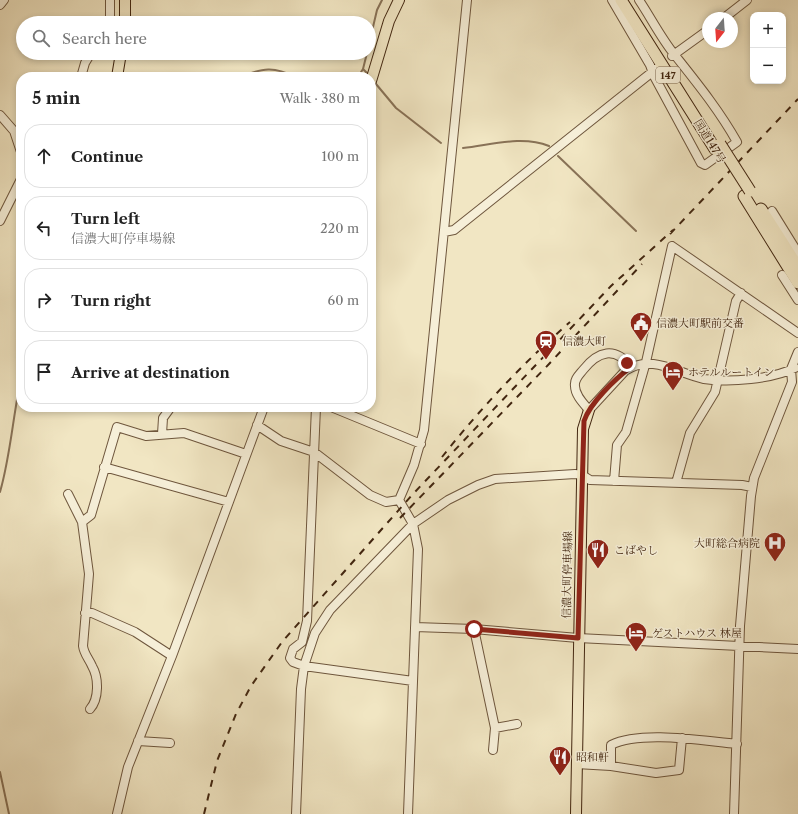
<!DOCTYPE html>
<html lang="en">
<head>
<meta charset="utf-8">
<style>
  body { margin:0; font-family:"Libre Caslon Text","Noto Serif JP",serif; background:#f6f6f6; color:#222 }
  .controls { position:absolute; right:12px; top:12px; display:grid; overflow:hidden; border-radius:8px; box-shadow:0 2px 6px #0003 }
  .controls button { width:36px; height:36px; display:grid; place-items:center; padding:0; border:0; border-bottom:1px solid #e0e0e0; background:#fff; color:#222; font:20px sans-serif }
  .compass { position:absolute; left:702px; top:12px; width:36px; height:36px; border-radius:50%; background:#fff; box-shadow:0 2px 6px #0003; rotate:197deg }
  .stop { position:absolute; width:12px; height:12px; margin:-9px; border:3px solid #8f2418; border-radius:50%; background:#fff }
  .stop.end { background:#8f2418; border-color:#fff; box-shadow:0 1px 4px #0008 }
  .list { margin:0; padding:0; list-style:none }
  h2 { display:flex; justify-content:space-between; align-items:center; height:52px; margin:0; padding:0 16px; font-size:17px }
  h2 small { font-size:13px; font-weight:400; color:#767676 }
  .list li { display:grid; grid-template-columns:26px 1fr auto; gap:12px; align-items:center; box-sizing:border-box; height:64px; margin:0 8px 8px; padding:0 8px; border:1px solid #e0e0e0; border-radius:16px }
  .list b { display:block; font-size:15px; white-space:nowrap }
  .list p { margin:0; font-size:13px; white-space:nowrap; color:#767676 }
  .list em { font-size:13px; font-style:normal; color:#767676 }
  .icon { flex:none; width:22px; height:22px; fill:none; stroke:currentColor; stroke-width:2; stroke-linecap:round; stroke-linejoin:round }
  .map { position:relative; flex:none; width:798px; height:814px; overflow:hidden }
  .search { position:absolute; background:#fff; box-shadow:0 2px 6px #0003; left:16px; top:16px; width:360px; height:44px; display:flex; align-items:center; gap:10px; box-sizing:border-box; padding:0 14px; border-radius:22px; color:#767676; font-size:15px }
  .panel { position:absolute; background:#fff; box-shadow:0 2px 6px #0003; left:16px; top:72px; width:360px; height:340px; border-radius:16px }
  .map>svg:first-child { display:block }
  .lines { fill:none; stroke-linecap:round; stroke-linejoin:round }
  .stream { stroke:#887257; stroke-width:2 }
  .minor-casing { stroke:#6e563d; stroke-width:10 }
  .major-casing { stroke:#422610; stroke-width:12 }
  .highway-casing { stroke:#422610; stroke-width:13 }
  .minor { stroke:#f6efd8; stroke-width:8 }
  .major { stroke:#f1e6c3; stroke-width:10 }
  .highway { stroke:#f1e6c3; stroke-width:11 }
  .rail { stroke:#422610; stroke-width:2; stroke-dasharray:7 7; stroke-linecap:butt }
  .highway-bridge-casing { stroke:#422610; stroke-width:13; stroke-linecap:butt }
  .highway-bridge { stroke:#f1e6c3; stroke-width:11 }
  .route { stroke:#8f2418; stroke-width:5 }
  .labels { text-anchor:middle; stroke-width:3; stroke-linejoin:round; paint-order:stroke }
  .shield { fill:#f6efd8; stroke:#78624c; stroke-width:1 }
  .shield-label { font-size:10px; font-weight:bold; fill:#422610 }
  .street-label { font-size:11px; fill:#422610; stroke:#f6efd8 }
  .poi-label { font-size:11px; fill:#422610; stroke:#f6efd8; text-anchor:start }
</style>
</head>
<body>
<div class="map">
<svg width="798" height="814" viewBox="0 0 798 814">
  <rect width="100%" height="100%" fill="#f1e6c3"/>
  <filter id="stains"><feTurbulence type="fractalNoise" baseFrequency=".005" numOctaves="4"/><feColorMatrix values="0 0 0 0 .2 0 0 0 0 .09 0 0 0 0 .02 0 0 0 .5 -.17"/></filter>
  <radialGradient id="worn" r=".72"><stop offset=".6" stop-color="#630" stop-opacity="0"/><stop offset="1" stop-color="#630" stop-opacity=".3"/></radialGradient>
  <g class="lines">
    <path class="stream" d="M 369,44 L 377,10 L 382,0
      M 363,69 L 368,74
      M 240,77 C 263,68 274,66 295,77
      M 358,77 L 363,69 L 367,53
      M 376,84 L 396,108 L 441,143
      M 463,148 C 491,145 522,135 549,146
      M 558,156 L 636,231
      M 0,492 C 9,461 12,427 18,394 L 21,389
      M 0,772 L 9,814"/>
    <g class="minor-casing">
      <path id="minor" d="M 612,0 L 650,65 L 654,76 L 701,163 L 705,165 L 737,142 C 719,110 697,83 674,54 C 661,38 651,18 639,0
        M 0,5 L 4,0
        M 724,18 L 747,0
        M 110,23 L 110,0
        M 672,56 L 708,30
        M 81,77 L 85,63 L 91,53
        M 0,115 L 14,131 L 21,152
        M 772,211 L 798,253
        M 0,221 L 21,179
        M 444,232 L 454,230 L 656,69
        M 782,275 L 798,300
        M 631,367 C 615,346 598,351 583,370 C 579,375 574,379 575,386 C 575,395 583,403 589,410 L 625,371 C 651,353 677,373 704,379 C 730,383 772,379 795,368
        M 316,407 L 307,621 L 302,642 L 293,649 L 290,658 L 293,662 L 304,666 L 413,681
        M 331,407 L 421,444
        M 257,425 L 281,441 L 314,452 L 370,495 L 386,502 L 399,500
        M 162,434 L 163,418 L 171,407
        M 104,467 L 229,502
        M 614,481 L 617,445 L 626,432 L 646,362 L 672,246 L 798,333
        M 676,483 L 690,433 L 715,392 L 736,301 L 741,293
        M 68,494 L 82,522 L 89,574 L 83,646 C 84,654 89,659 92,666 C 99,678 99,699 90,709
        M 82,522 L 91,515 L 117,427 L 146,436 L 184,433 L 246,454
        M 85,613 L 92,613 L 135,632 L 172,656
        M 415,627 L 474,629 L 578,638 L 798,649
        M 474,629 L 495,728 L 493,750
        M 495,728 L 517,724
        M 138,741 L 170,743
        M 576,764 L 611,766 L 656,773 L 679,770 L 682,738
        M 611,766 L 611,745 C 642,730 703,741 737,744
        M 117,814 L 128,767 L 172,656 L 264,407
        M 296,814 L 301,689 L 304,666 L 315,633 L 330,610 L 413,524 L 448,500 L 478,485 L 495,479 L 575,474 L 582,475 L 590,480 L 742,485 L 752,487
        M 408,814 L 418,549 L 413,524 L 399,500 L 414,465 L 424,430 L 467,0
        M 734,814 L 740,626 L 751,496 L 754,478 L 792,382 L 791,369 L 798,352"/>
    </g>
    <g class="major-casing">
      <path id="major" d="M 125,23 L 125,0
        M 117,77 L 121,53
        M 371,81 L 389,21 L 399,0
        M 576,814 L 583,429 L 589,410"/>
    </g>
    <g class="highway-casing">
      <path id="highway" d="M 621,0 L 715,149
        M 744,196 L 798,283
        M 761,209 L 798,267"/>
    </g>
    <use href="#minor" class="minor"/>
    <use href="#major" class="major"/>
    <use href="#highway" class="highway"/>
    <path class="rail" d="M 670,234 L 798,99
      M 442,457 C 480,409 523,363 570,322
      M 400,518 L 549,364 L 642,264
      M 204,814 L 217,761 L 236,714 L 251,686 L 282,642 L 412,495 L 611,286 L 673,230"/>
    <g class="highway-bridge-casing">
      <path id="highway-bridge" d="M 720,144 L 750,191"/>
    </g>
    <use href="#highway-bridge" class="highway-bridge"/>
  </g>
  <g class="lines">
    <path class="route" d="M 474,629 L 578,638 L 584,421 C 590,403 615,379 631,367 L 627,363"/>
  </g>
  <defs>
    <g id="civic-pin" transform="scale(1.15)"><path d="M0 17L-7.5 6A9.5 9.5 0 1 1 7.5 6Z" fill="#8f2418" stroke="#f6efd8"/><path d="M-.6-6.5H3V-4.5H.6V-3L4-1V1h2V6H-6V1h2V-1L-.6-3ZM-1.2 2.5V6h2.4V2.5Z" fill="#fff"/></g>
    <g id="station-pin" transform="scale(1.15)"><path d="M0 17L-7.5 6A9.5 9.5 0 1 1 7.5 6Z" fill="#8f2418" stroke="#f6efd8"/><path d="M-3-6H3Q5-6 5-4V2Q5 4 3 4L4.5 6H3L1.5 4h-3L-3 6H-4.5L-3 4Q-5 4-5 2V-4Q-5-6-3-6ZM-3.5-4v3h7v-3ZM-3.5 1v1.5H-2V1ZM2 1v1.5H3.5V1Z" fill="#fff"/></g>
    <g id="hotel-pin" transform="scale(1.15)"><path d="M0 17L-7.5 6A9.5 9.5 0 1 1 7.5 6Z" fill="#8f2418" stroke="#f6efd8"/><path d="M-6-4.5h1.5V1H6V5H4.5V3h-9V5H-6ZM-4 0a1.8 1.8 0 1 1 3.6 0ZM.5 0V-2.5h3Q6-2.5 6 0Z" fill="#fff"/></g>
    <g id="hospital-pin" transform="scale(1.15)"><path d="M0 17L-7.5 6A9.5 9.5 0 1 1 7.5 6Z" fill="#8f2418" stroke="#f6efd8"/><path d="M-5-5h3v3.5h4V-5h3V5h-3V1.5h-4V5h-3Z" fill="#fff"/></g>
    <g id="restaurant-pin" transform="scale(1.15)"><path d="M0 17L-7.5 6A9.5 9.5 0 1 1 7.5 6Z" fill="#8f2418" stroke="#f6efd8"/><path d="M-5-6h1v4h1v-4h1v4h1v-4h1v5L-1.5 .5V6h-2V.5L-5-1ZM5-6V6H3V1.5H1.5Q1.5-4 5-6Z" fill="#fff"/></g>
  </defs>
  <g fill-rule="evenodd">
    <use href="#civic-pin" x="641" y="323"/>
    <use href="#station-pin" x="546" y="341"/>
    <use href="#hotel-pin" x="673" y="372"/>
    <use href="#hospital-pin" x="775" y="543"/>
    <use href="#restaurant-pin" x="598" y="550"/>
    <use href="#hotel-pin" x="636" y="633"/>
    <use href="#restaurant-pin" x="560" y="757"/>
  </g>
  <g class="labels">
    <rect class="shield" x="656" y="67" width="24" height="16" rx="3"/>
    <g class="shield-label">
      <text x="668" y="79">147</text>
    </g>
    <g class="street-label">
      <text transform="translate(710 141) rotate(58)" y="4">国道147号</text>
      <text transform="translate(567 575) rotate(-89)" y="4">信濃大町停車場線</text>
    </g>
    <g class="poi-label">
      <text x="656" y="327">信濃大町駅前交番</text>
      <text x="562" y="345">信濃大町</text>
      <text x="688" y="376">ホテルルートイン</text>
      <text x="760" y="547" text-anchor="end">大町総合病院</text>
      <text x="614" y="554">こばやし</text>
      <text x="652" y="637">ゲストハウス 林屋</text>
      <text x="576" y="761">昭和軒</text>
    </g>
  </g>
  <rect width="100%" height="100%" filter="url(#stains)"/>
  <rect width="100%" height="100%" fill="url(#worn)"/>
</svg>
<div class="controls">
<button>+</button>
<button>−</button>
</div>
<svg class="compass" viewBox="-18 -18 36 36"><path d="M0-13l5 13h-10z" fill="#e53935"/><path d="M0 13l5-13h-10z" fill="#767676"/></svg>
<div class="stop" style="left:474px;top:629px"></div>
<div class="stop end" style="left:627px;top:363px"></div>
<div class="search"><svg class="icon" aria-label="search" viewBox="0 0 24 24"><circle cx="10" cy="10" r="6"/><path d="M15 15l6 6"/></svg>Search here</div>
<section class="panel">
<h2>5 min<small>Walk · 380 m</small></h2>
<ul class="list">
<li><svg class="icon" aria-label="ahead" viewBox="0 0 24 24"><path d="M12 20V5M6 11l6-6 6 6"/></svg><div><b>Continue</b></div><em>100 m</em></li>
<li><svg class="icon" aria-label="left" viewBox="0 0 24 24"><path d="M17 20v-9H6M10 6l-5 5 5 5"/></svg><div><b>Turn left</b><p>信濃大町停車場線</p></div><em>220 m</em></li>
<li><svg class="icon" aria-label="right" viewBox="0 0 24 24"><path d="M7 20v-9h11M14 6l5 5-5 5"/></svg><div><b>Turn right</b></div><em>60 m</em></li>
<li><svg class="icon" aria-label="arrive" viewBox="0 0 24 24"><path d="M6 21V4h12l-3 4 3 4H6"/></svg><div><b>Arrive at destination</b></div></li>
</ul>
</section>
</div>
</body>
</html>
